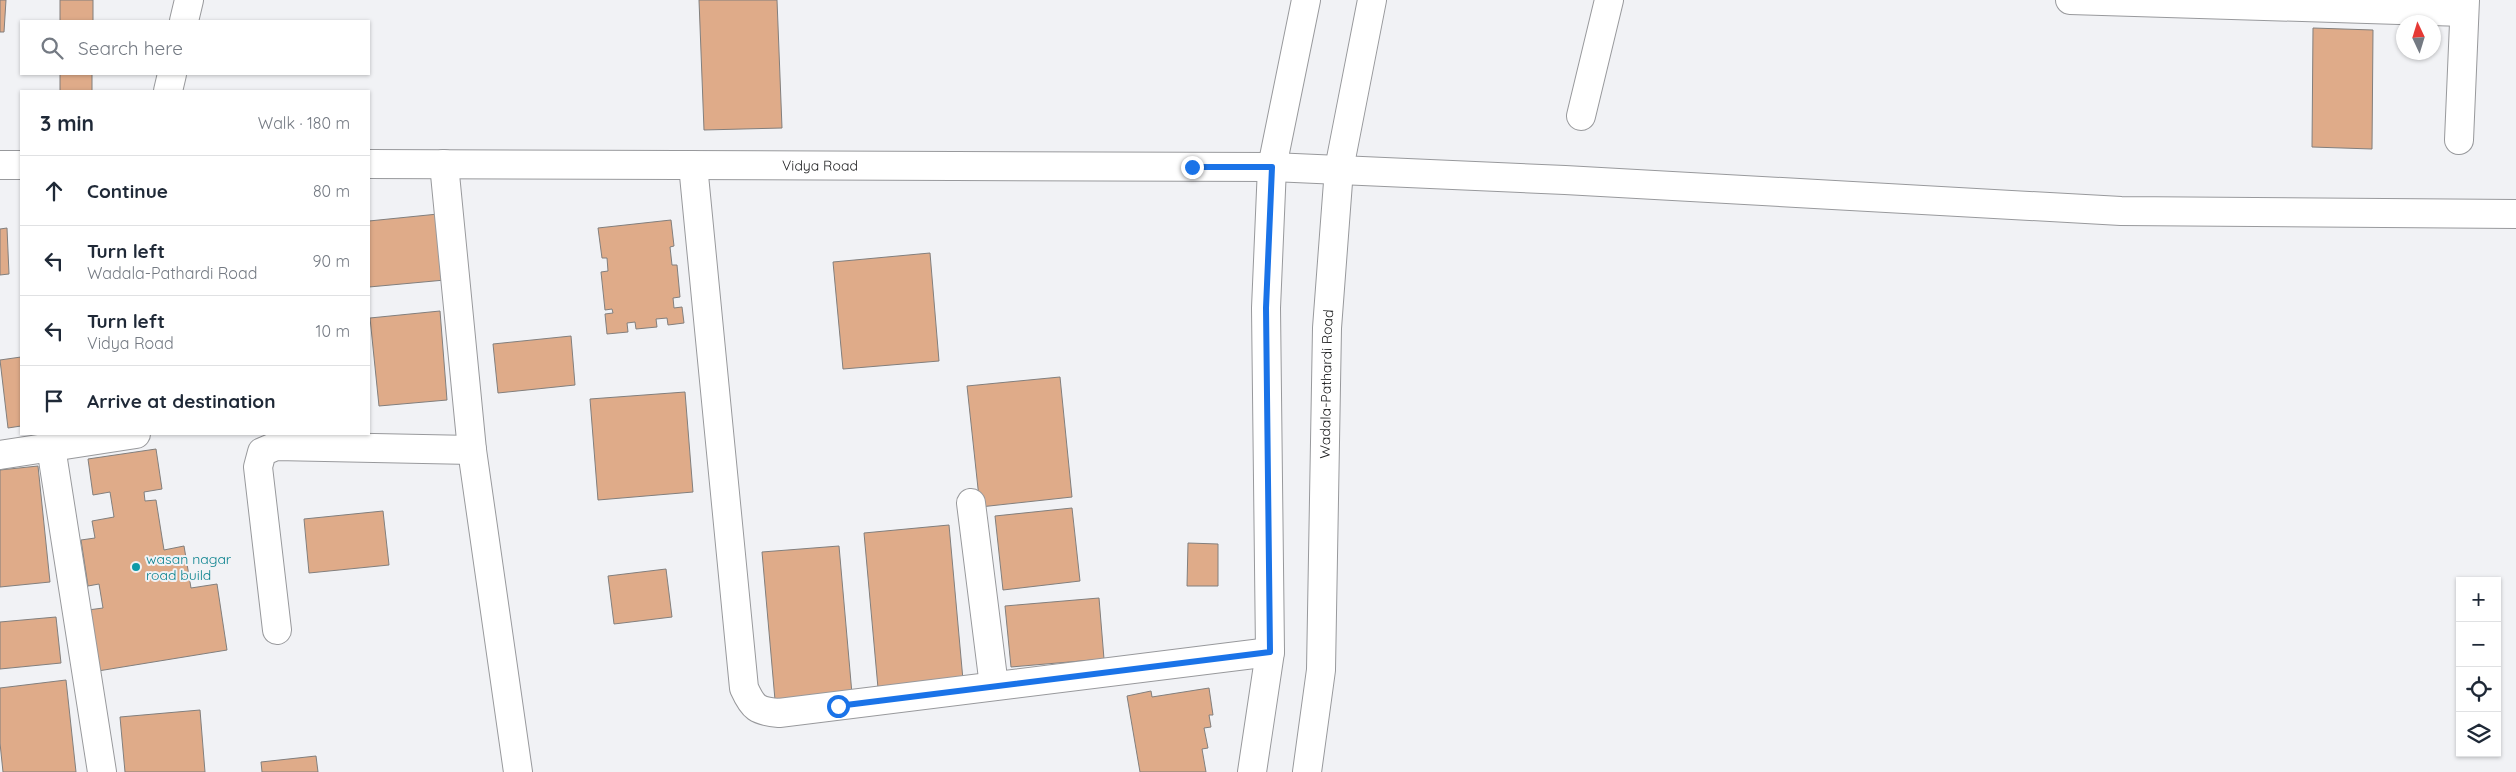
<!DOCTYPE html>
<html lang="en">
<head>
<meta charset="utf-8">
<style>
  body { margin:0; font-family:Quicksand,sans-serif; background:#f6f6f7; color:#1f2937 }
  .controls { position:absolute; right:15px; bottom:15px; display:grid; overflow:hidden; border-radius:0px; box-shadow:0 1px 4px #0004 }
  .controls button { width:45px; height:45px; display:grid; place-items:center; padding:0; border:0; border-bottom:1px solid #e0e1e3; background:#fff; color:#1f2937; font:25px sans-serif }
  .compass { position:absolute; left:2396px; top:15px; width:45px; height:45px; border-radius:50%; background:#fff; box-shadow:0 1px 4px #0004; rotate:356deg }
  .stop { position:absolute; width:15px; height:15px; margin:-11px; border:4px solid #1a73e8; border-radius:50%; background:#fff }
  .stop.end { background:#1a73e8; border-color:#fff; box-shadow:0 1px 5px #0008 }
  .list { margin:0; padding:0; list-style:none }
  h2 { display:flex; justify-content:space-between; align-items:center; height:65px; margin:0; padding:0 20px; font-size:21px }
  h2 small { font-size:16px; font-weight:400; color:#747a83 }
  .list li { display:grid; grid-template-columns:32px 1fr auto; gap:15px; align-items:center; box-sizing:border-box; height:70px; padding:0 20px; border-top:1px solid #e0e1e3 }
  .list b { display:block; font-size:19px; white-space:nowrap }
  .list p { margin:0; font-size:16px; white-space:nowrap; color:#747a83 }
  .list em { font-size:16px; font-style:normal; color:#747a83 }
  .icon { flex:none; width:28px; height:28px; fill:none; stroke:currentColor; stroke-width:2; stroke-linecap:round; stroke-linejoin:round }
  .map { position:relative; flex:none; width:2516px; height:772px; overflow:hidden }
  .search { position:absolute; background:#fff; box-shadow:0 1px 4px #0004; left:20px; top:20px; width:350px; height:55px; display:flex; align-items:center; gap:12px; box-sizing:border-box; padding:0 18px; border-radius:0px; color:#747a83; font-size:19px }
  .panel { position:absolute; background:#fff; box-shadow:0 1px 4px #0004; left:20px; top:90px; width:350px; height:345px; border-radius:0px }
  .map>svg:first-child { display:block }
  .building { fill:#dfab89; stroke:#827f7d }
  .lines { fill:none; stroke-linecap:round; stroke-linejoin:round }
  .minor-casing { stroke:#98999c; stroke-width:30 }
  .major-casing { stroke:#98999c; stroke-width:30 }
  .minor { stroke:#fff; stroke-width:28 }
  .major { stroke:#fff; stroke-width:28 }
  .route { stroke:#1a73e8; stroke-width:6 }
  .culture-dot { fill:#0f9aa8; stroke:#f1f2f5; stroke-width:2 }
  .labels { text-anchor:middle; stroke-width:4; stroke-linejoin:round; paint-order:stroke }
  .street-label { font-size:14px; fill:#1b1c1d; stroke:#f1f2f5 }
  .culture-label { font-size:14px; fill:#0d838f; stroke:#f1f2f5; text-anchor:start }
</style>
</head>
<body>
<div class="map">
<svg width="2516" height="772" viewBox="0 0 2516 772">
  <rect width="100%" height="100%" fill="#f1f2f5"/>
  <path class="building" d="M 0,0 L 6,0 L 4,32 L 0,32 Z
    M 60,0 L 93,0 L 93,21 L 60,21 Z
    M 699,0 L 777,0 L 782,128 L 704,130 Z
    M 2313,28 L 2373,30 L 2372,149 L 2312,147 Z
    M 60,74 L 92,74 L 92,91 L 60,91 Z
    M 438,214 L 445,280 L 369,287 L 369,221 Z
    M 671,220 L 674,246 L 670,247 L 672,265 L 677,265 L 680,297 L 673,298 L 674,308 L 682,307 L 684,323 L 668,325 L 667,318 L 656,319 L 657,327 L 636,329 L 635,322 L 627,323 L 628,332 L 607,334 L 605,314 L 613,313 L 612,309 L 605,310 L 601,272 L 608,271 L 607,258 L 602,258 L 598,228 Z
    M 7,228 L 9,274 L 0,275 L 0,229 Z
    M 930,253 L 939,361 L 843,369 L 833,262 Z
    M 440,311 L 447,400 L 379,406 L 370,318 Z
    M 571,336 L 575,385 L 498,393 L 493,344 Z
    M 21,357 L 21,426 L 8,428 L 0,360 Z
    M 1060,377 L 1072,497 L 980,507 L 967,386 Z
    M 685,392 L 693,492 L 598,500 L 590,399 Z
    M 156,449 L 162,489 L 144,492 L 145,501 L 156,500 L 164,550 L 184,546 L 191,588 L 217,584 L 227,650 L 98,671 L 88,610 L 103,608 L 99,584 L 88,586 L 81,540 L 95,538 L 92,521 L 114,517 L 110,492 L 93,495 L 88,459 Z
    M 38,466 L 50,582 L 0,587 L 0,470 Z
    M 1072,508 L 1080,581 L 1003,590 L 995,516 Z
    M 383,511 L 389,565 L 309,573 L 304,519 Z
    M 949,525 L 963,680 L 878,688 L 864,533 Z
    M 1188,543 L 1218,544 L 1218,586 L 1187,586 Z
    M 839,546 L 852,694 L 775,700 L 762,552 Z
    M 666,569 L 672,617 L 614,624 L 608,576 Z
    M 1099,598 L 1104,659 L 1011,667 L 1005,606 Z
    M 56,617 L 61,663 L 0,669 L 0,622 Z
    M 66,680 L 76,772 L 3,772 L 0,743 L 0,688 Z
    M 1209,688 L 1213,715 L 1209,715 L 1211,727 L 1204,728 L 1208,748 L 1202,749 L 1206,772 L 1140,772 L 1127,696 L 1151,691 L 1152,697 Z
    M 200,710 L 205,772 L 125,772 L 120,717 Z
    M 316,756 L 318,772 L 262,772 L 261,762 Z"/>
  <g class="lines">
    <g class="minor-casing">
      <g id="minor">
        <path d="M 2070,0 L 2464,12"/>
        <path d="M 184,21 L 189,0"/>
        <path d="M 168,91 L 172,74"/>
        <path d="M 1581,116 L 1609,0"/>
        <path d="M 2459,140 L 2465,0"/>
        <path id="s1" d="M 369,164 L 1272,167 L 1565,180 L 2121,211 L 2516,214"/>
        <path d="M 444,164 L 472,450 L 518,772"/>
        <path d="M 0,165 L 21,165"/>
        <path d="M 693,165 L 744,688 C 753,708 757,711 779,713 L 1270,652"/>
        <path d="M 51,447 L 102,772"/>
        <path d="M 0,455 L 136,434"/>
        <path d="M 971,503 L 994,686"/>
        <path d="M 277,630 L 258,467 L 262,452 L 276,446 L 472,450"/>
      </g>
    </g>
    <g class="major-casing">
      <g id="major">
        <path d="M 1252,772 L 1270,652 L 1266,308 L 1272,167 L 1306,0"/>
        <path id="s2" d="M 1307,772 L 1321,670 L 1327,328 L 1339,169 L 1372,0"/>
      </g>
    </g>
    <use href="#minor" class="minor"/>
    <use href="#major" class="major"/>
  </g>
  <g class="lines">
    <path class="route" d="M 838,706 L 1270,652 L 1266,308 L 1272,167 L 1192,167"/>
  </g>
  <circle class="culture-dot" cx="136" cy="567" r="5"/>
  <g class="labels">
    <g class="street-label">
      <text dy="5" stroke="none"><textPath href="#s1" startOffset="451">Vidya Road</textPath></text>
      <text dy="5" stroke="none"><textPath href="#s2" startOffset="389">Wadala-Pathardi Road</textPath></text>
    </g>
    <g class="culture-label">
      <text x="146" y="564">wasan nagar<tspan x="146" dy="16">road build</tspan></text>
    </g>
  </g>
</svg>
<div class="controls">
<button>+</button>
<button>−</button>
<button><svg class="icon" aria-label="locate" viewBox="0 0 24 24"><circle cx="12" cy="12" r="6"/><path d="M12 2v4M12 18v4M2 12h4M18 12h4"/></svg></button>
<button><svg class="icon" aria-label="layers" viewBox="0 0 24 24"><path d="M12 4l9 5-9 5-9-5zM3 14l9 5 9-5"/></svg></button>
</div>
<svg class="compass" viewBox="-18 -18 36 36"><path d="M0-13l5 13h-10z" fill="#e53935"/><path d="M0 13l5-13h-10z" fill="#747a83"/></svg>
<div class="stop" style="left:838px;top:706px"></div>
<div class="stop end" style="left:1192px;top:167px"></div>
<div class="search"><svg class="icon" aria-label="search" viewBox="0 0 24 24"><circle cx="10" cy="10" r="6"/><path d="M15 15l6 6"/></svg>Search here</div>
<section class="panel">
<h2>3 min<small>Walk · 180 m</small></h2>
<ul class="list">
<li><svg class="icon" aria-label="ahead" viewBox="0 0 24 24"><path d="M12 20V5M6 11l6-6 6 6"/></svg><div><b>Continue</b></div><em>80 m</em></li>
<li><svg class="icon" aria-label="left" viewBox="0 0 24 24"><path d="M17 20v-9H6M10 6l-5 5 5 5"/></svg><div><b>Turn left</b><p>Wadala-Pathardi Road</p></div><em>90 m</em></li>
<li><svg class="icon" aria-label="left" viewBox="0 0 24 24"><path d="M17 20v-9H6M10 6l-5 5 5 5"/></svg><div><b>Turn left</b><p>Vidya Road</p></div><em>10 m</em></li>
<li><svg class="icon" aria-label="arrive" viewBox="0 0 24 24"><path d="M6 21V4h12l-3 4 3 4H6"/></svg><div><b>Arrive at destination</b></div></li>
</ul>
</section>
</div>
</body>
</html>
